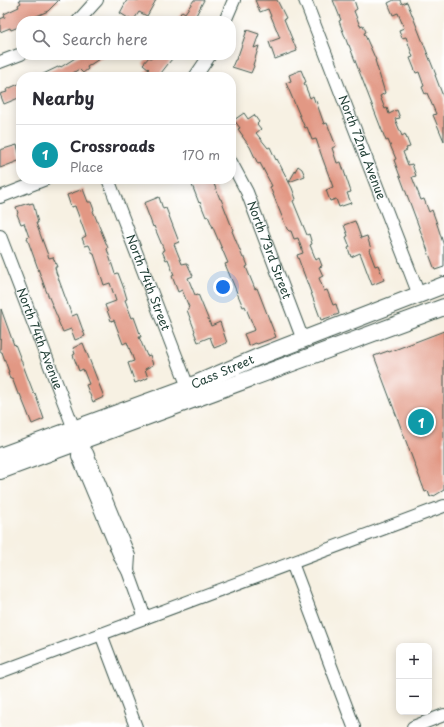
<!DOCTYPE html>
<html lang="en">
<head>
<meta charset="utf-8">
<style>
  body { margin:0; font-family:"Playpen Sans",sans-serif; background:#f2f2f3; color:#2b2b33 }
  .controls { position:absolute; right:12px; bottom:12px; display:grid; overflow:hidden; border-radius:8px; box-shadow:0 2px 10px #0003 }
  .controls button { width:36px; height:36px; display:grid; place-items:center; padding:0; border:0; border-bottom:1px solid #e1e1e2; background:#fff; color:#2b2b33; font:20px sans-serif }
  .you { position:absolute; left:223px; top:287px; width:14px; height:14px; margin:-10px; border:3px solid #fff; border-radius:50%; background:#1a73e8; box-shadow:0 0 0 6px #1a73e833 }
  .badge { display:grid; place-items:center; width:26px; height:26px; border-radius:50%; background:#d1495b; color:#fff; font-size:13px; font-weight:700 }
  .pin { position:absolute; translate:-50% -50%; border:2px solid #fff; box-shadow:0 1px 4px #0006 }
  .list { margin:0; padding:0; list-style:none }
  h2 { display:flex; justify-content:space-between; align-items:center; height:52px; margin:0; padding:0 16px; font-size:17px }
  h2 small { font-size:13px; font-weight:400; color:#7c7c81 }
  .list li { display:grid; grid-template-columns:26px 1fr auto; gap:12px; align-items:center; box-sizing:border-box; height:60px; padding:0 16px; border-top:1px solid #e1e1e2 }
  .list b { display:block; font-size:15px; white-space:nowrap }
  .list p { margin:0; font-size:13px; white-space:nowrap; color:#7c7c81 }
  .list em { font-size:13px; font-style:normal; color:#7c7c81 }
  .icon { flex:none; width:22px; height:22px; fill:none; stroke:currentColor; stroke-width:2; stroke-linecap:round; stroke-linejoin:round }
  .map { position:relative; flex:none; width:444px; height:727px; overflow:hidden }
  .search { position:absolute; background:#fff; box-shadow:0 2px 10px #0003; left:16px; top:16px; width:220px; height:44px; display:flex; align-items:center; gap:10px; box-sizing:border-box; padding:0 14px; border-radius:16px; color:#7c7c81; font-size:15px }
  .panel { position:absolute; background:#fff; box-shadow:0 2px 10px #0003; left:16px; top:72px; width:220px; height:112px; border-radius:16px }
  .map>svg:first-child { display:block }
  .building { fill:#e29884 }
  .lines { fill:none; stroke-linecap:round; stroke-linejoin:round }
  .minor-casing { stroke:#3f584e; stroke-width:14 }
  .major-casing { stroke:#3f584e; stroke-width:18 }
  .minor { stroke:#fff; stroke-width:12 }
  .major { stroke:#fff; stroke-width:16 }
  .labels { text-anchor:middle; stroke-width:3; stroke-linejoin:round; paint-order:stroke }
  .street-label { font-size:12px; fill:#1f3d34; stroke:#fff }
</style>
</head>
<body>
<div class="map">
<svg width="444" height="727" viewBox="0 0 444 727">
  <rect width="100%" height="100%" fill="#fff"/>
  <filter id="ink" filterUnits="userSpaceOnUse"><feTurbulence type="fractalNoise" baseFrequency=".025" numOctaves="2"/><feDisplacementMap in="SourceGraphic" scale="8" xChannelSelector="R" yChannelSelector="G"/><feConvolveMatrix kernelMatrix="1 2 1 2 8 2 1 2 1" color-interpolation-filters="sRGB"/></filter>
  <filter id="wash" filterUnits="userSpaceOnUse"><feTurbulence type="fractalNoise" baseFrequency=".012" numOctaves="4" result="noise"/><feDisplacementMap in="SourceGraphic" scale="16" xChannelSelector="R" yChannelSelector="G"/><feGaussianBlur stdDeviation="0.9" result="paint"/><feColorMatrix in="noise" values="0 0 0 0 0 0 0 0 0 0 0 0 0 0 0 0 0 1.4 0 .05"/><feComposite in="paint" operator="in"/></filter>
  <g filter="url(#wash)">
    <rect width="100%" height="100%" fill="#f7f1e3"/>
    <g id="blocks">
      <path class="building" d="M 19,0 L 59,0 L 48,11 L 30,19 L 31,21 L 21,21 L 21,26 L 11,30 L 10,28 L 0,32 L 0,19 L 5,17 L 4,14 L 19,7 L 18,5 L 21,3 Z
        M 127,0 L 156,0 L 147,16 L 139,12 L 133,21 L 120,13 Z
        M 194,0 L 204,0 L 194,19 L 197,21 L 176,21 L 182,11 L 185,13 Z
        M 255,0 L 277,0 L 286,18 L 284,19 L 297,51 L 275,59 L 269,42 L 280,38 L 268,9 L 260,12 Z
        M 333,0 L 354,0 L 357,9 L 354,11 L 360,26 L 363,25 L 366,32 L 364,33 L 376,60 L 375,60 L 385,93 L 380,96 L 385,109 L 387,108 L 389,114 L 397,110 L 400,118 L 395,119 L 402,136 L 405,134 L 410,147 L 406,148 L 407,150 L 403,152 L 408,165 L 412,164 L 416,176 L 412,177 L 421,200 L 424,199 L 429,212 L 432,210 L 436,221 L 444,246 L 444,267 L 435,270 L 394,160 L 396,159 L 388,140 L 386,141 L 349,45 L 348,45 L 339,21 L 341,20 Z
        M 394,0 L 400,0 L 402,4 L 407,2 L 436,75 L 435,75 L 444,99 L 444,141 L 433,115 L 436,114 L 427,93 L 425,94 L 422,87 L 424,86 L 419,72 L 416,73 L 410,58 L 413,57 L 406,37 L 402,38 L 399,30 L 404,28 L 398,13 L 393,15 L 388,3 Z
        M 247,30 L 259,34 L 254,48 L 259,46 L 253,65 L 254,66 L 251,73 L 232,67 L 235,60 L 236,60 L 237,56 L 238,56 Z
        M 80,55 L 105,55 L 87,67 L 88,69 L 83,73 L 79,69 L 67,77 L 37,77 L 60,66 L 61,67 Z
        M 153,55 L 175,55 L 158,77 L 140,77 L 149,69 L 143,64 L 149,57 L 151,58 Z
        M 301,70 L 306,82 L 304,83 L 310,98 L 313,96 L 315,102 L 316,101 L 324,124 L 327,123 L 336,146 L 332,148 L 337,163 L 341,162 L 351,192 L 347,193 L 351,203 L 339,207 L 336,199 L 330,201 L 326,190 L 333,187 L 322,157 L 316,139 L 312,140 L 307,127 L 305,128 L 286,83 L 291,81 L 289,75 Z
        M 21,83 L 21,97 L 4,104 L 0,94 L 7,92 L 6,90 L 12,87 Z
        M 244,113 L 248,119 L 254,115 L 259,122 L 257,124 L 261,129 L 256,133 L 268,148 L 270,147 L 276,160 L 277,159 L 292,188 L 296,199 L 293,201 L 307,235 L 309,234 L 312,244 L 310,245 L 316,260 L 319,258 L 322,266 L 319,267 L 323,276 L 319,278 L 324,291 L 327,290 L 333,305 L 336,304 L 339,314 L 321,320 L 297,255 L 303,253 L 298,238 L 294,239 L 291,231 L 289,231 L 287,229 L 270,187 L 272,186 L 260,163 L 258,164 L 250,147 L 242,136 L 243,136 L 238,129 L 240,128 L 234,120 Z
        M 17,145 L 21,160 L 0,168 L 0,150 Z
        M 298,166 L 302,169 L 305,176 L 289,182 Z
        M 193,179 L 212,179 L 220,199 L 221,199 L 233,230 L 232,231 L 243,258 L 245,258 L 248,266 L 246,267 L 255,289 L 257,288 L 276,337 L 257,344 L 256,343 L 249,346 L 244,334 L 255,330 L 245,306 L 243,307 L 225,264 L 228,263 L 208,216 L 206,217 L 200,202 L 199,203 L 192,185 L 195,184 Z
        M 83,189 L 88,202 L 91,202 L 94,210 L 93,211 L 108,248 L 107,249 L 115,274 L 118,273 L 124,289 L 127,299 L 125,300 L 132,318 L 134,317 L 138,328 L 141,337 L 139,337 L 147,356 L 150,355 L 153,365 L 145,369 L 148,378 L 135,383 L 128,363 L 134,361 L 127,342 L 123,344 L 114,320 L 111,321 L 105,305 L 116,301 L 110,283 L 104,285 L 94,254 L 93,254 L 89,245 L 85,246 L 82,238 L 86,236 L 82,225 L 75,206 L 71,207 L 67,195 Z
        M 159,197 L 163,209 L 166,208 L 179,242 L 174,244 L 182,264 L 187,263 L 193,276 L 188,278 L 195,295 L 198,294 L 211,326 L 220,322 L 227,343 L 214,348 L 210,337 L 198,342 L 194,332 L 195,331 L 187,310 L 188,310 L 188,308 L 189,307 L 182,290 L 178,292 L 172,276 L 174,275 L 168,259 L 166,260 L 162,251 L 164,250 L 154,226 L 153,227 L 144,203 Z
        M 29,203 L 29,204 L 33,203 L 38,223 L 36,223 L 49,258 L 53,257 L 57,267 L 55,267 L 56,272 L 72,316 L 77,314 L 85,336 L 75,340 L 71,329 L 63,332 L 58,321 L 59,321 L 45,288 L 27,238 L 29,237 L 24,223 L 21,224 L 17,214 L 18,213 L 16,207 Z
        M 355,221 L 361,238 L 367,236 L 371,249 L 369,250 L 375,266 L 378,265 L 384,280 L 372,285 L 360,253 L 351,257 L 348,248 L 350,247 L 346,237 L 348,236 L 344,225 Z
        M 1,309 L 14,345 L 15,344 L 34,394 L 35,393 L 44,419 L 32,424 L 20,394 L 18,394 L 12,378 L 10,379 L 8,372 L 9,372 L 2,352 L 0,352 Z
        M 444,331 L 444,490 L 434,496 L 433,495 L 430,497 L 428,491 L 425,492 L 374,356 L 388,351 L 389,352 Z
        M 83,343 L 104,397 L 93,402 L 86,385 L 89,384 L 83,369 L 79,371 L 73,355 L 75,354 L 73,348 Z"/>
    </g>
  </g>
  <g filter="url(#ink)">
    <use href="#blocks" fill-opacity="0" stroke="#3f584e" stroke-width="1"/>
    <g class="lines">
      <g class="minor-casing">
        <g id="minor">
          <path id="s1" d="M 305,0 L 419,295"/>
          <path d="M 78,21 L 97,0"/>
          <path d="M 225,21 L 234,0"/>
          <path d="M 0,62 L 21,54"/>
          <path d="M 195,77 L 210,55"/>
          <path id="s2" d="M 231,162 L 247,192 L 303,340"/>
          <path id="s3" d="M 108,179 L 188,387"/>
          <path d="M 0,197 L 46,179"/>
          <path id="s4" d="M 0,236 L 79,442 L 87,453 L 129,556 L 128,571"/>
          <path d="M 79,442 L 78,456 L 121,559 L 128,571 L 145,618"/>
          <path d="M 292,563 L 354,727"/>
          <path d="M 101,634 L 136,727"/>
          <path d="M 0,672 L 444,506"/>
          <path d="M 413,727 L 444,715"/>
        </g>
      </g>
      <g class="major-casing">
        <g id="major">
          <path id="s5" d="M 0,456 L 188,387 L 258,357 L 444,285"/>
          <path d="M 0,471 L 444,307"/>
        </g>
      </g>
      <use href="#minor" class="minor"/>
      <use href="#major" class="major"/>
    </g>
  </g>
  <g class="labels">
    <g class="street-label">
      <text dy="4" stroke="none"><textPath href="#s1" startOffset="158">North 72nd Avenue</textPath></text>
      <text dy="4" stroke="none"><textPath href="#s2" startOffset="96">North 73rd Street</textPath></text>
      <text dy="4" stroke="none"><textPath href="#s3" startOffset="111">North 74th Street</textPath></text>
      <text dy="4" stroke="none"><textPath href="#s4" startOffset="110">North 74th Avenue</textPath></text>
      <text dy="4" stroke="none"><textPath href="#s5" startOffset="238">Cass Street</textPath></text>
    </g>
  </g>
</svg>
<div class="controls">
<button>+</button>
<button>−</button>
</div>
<div class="you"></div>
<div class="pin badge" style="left:421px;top:422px;background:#0f9aa8">1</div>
<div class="search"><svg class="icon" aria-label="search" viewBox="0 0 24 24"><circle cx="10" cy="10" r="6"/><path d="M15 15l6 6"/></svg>Search here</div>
<section class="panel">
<h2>Nearby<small></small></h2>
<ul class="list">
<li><span class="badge" style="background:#0f9aa8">1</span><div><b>Crossroads</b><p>Place</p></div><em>170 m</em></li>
</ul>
</section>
</div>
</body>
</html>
